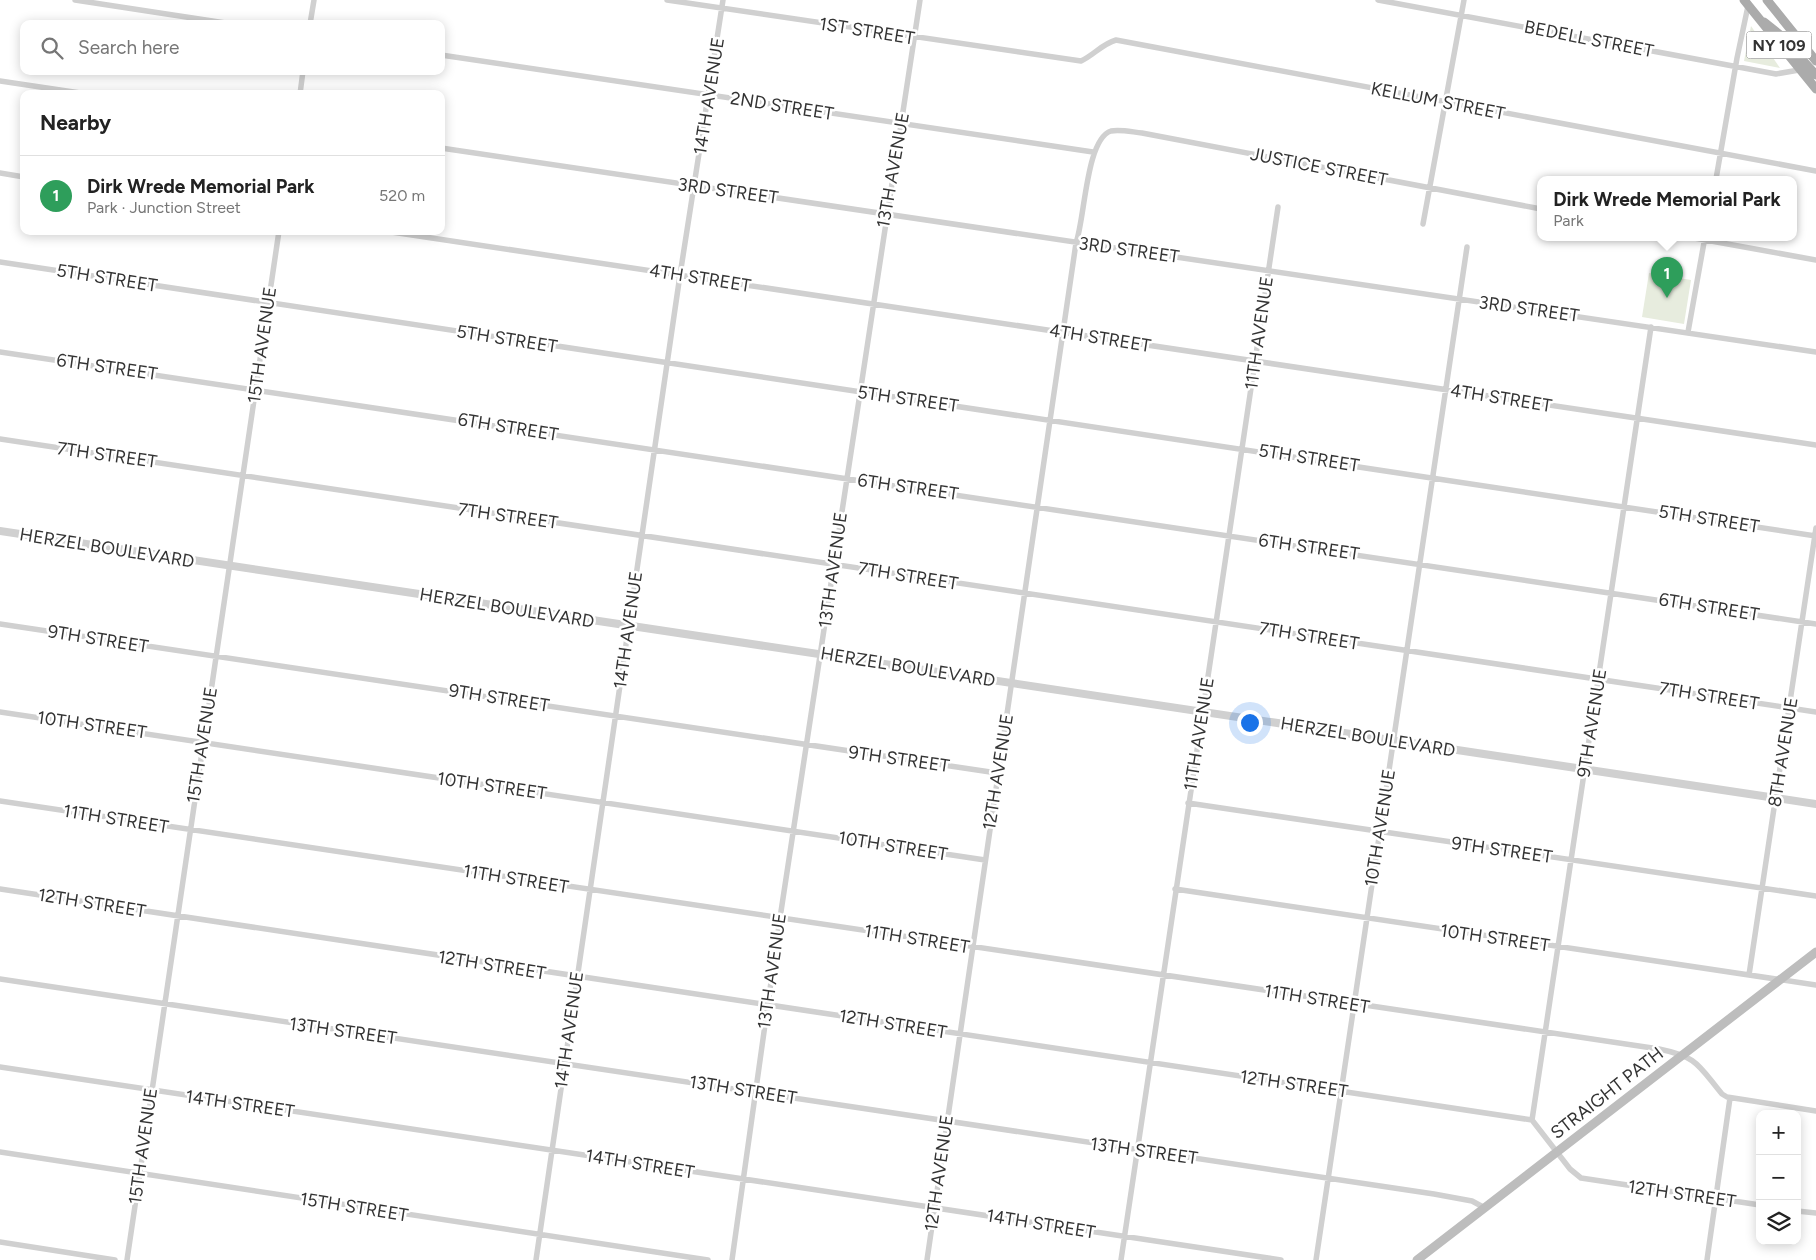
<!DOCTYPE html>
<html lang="en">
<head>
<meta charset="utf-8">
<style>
  body { margin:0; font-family:Figtree,sans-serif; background:#f6f6f6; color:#222 }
  .controls { position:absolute; right:15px; bottom:15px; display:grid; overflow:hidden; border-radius:10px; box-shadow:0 2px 12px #0003 }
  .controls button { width:45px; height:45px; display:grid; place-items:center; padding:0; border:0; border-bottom:1px solid #e0e0e0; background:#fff; color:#222; font:25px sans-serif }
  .you { position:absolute; left:1249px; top:722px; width:18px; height:18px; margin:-12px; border:4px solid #fff; border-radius:50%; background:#1a73e8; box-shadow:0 0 0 8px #1a73e833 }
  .badge { display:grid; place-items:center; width:32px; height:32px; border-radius:50%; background:#eb3454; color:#fff; font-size:16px; font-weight:700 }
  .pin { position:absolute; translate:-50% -41px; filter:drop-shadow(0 1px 2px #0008) }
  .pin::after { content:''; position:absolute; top:26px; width:18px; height:15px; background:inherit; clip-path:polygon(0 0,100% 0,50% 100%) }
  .popup { position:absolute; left:1537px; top:176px; width:260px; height:65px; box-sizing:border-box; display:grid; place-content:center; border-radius:10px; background:#fff; filter:drop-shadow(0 1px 4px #0005); font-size:16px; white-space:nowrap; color:#767676 }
  .popup b { font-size:19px; color:#222 }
  .popup::after { content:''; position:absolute; left:50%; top:100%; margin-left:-10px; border:10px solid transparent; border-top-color:#fff }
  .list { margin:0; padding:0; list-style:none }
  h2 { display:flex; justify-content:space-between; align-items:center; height:65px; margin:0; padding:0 20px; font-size:21px }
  h2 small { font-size:16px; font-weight:400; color:#767676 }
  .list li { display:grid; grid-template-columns:32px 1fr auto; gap:15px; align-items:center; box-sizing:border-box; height:80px; padding:0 20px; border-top:1px solid #e0e0e0 }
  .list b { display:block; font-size:19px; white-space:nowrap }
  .list p { margin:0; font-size:16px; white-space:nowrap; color:#767676 }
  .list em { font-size:16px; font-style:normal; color:#767676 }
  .icon { flex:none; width:28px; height:28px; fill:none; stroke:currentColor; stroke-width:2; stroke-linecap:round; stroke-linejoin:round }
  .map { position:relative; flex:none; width:1816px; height:1260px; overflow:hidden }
  .search { position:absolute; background:#fff; box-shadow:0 2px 12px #0003; left:20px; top:20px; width:425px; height:55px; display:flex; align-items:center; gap:12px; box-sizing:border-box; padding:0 18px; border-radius:10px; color:#767676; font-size:19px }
  .panel { position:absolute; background:#fff; box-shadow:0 2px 12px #0003; left:20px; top:90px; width:425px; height:145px; border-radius:10px }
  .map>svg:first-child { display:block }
  .green { fill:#e7ecde }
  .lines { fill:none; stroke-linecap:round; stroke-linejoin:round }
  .minor { stroke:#d0d0d0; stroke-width:5.5 }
  .tertiary { stroke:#d0d0d0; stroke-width:8 }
  .secondary { stroke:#bdbdbd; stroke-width:9 }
  .primary { stroke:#ababab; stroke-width:9 }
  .labels { text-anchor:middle; stroke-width:5; stroke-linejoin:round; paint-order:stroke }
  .shield { fill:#fff; stroke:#707070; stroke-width:1 }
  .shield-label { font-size:16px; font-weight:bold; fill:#333 }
  .street-label { font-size:18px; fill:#333; stroke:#fff }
</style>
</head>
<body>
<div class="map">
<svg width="1816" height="1260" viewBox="0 0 1816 1260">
  <rect width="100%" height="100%" fill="#fff"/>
  <path class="green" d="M 1751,26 L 1780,68 L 1744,61 Z
    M 1649,273 L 1691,280 L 1684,324 L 1642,317 Z"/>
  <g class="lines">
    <path class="minor" d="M 75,0 L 232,24
      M 667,0 L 1081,61 C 1094,55 1102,44 1116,40 L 1816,171
      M 1378,0 L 1776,74 L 1799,70
      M 310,24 L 314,0
      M 441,55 L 1093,152
      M 0,81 L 87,94
      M 300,94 L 303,71
      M 441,148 L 1816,352
      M 0,173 L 24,177
      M 1716,179 L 1737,58 L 1748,6
      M 1423,224 L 1464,0
      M 385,231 L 1816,445
      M 1689,237 L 1816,260
      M 0,262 L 1816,536
      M 1688,332 L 1705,237
      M 0,352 L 1816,624
      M 0,439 L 1816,712
      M 0,624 L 997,773
      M 0,712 L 985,860
      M 0,801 L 1659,1049 C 1698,1057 1698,1065 1722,1094 L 1727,1097 L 1816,1111
      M 1188,803 L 1816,896
      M 0,889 L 1532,1120 L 1570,1169 L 1581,1178 L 1760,1205
      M 1175,889 L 1816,985
      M 1749,975 L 1816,528
      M 0,979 L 1434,1194 L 1472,1201 L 1485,1208
      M 0,1067 L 1281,1260
      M 1532,1120 L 1651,327
      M 0,1152 L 708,1260
      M 1797,1211 L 1816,1213
      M 0,1242 L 115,1260
      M 127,1260 L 279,231
      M 536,1260 L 680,275 L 723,0
      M 732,1260 L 780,918 L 920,0
      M 927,1260 L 1076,243 C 1085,218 1086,139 1111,131 C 1120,129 1132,132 1142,133 L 1541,209
      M 1121,1260 L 1278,207
      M 1316,1260 L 1467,247
      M 1707,1260 L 1730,1098"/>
    <path class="tertiary" d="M 0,531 L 1816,804"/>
    <path class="secondary" d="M 1417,1260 L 1816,952"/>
    <path class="primary" d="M 1744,0 L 1816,89
      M 1767,0 L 1816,61
      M 1764,22 L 1779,34 L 1816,75"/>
  </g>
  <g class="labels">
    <rect class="shield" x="1746.5" y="31.5" width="65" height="27" rx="4"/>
    <g class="shield-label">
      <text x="1779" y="51">NY 109</text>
    </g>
    <g class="street-label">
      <text transform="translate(867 31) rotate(9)" y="6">1ST STREET</text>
      <text transform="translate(1589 39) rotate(11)" y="6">BEDELL STREET</text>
      <text transform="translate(709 96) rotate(-81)" y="6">14TH AVENUE</text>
      <text transform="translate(1438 101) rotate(11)" y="6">KELLUM STREET</text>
      <text transform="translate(782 106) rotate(9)" y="6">2ND STREET</text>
      <text transform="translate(1319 167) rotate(11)" y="6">JUSTICE STREET</text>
      <text transform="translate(893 170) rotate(-80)" y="6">13TH AVENUE</text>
      <text transform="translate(728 191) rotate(8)" y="6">3RD STREET</text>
      <text transform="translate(1129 250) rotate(8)" y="6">3RD STREET</text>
      <text transform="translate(107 278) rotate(9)" y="6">5TH STREET</text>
      <text transform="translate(700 278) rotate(9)" y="6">4TH STREET</text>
      <text transform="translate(1529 309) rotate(8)" y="6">3RD STREET</text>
      <text transform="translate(1259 333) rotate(-82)" y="6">11TH AVENUE</text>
      <text transform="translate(1100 338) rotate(9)" y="6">4TH STREET</text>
      <text transform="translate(507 339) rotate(9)" y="6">5TH STREET</text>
      <text transform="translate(262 345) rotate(-82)" y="6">15TH AVENUE</text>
      <text transform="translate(107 367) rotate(8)" y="6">6TH STREET</text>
      <text transform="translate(1501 398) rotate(9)" y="6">4TH STREET</text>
      <text transform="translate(908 399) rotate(8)" y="6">5TH STREET</text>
      <text transform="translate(508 427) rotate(9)" y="6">6TH STREET</text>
      <text transform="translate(107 455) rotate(8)" y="6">7TH STREET</text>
      <text transform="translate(1309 458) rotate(9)" y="6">5TH STREET</text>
      <text transform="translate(908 487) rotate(8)" y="6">6TH STREET</text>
      <text transform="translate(508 516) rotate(8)" y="6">7TH STREET</text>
      <text transform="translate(1709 519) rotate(9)" y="6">5TH STREET</text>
      <text transform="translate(1309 547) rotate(8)" y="6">6TH STREET</text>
      <text transform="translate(107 548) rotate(9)" y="6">HERZEL BOULEVARD</text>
      <text transform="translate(833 570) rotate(-82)" y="6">13TH AVENUE</text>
      <text transform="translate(908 576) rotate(9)" y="6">7TH STREET</text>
      <text transform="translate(1709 607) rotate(9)" y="6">6TH STREET</text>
      <text transform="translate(507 608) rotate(9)" y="6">HERZEL BOULEVARD</text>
      <text transform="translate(628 630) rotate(-82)" y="6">14TH AVENUE</text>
      <text transform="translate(1309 636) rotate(9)" y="6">7TH STREET</text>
      <text transform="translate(98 639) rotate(9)" y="6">9TH STREET</text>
      <text transform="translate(908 667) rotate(9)" y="6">HERZEL BOULEVARD</text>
      <text transform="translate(1709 696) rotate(9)" y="6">7TH STREET</text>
      <text transform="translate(499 698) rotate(9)" y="6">9TH STREET</text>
      <text transform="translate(1592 723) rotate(-81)" y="6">9TH AVENUE</text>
      <text transform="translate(92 725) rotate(8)" y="6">10TH STREET</text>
      <text transform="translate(1199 734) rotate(-81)" y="6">11TH AVENUE</text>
      <text transform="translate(1368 737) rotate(9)" y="6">HERZEL BOULEVARD</text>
      <text transform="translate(202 745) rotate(-81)" y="6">15TH AVENUE</text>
      <text transform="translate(1783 752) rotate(-81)" y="6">8TH AVENUE</text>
      <text transform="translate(899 759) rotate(8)" y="6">9TH STREET</text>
      <text transform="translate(998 772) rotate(-81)" y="6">12TH AVENUE</text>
      <text transform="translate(492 786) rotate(8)" y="6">10TH STREET</text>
      <text transform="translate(116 819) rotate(9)" y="6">11TH STREET</text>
      <text transform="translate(1380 828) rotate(-81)" y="6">10TH AVENUE</text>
      <text transform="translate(893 846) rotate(9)" y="6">10TH STREET</text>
      <text transform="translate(1502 850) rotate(8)" y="6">9TH STREET</text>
      <text transform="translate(516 879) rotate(9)" y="6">11TH STREET</text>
      <text transform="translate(92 903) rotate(9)" y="6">12TH STREET</text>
      <text transform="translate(1495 938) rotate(8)" y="6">10TH STREET</text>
      <text transform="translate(917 939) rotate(9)" y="6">11TH STREET</text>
      <text transform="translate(492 965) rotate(9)" y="6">12TH STREET</text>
      <text transform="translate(772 971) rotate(-82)" y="6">13TH AVENUE</text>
      <text transform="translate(1317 999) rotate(9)" y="6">11TH STREET</text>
      <text transform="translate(893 1024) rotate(9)" y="6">12TH STREET</text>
      <text transform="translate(569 1030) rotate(-82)" y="6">14TH AVENUE</text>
      <text transform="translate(343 1031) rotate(8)" y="6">13TH STREET</text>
      <text transform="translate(1294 1084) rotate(8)" y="6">12TH STREET</text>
      <text transform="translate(743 1090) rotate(9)" y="6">13TH STREET</text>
      <text transform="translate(1607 1093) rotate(-38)" y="6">STRAIGHT PATH</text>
      <text transform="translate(240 1104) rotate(8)" y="6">14TH STREET</text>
      <text transform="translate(143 1146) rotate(-82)" y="6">15TH AVENUE</text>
      <text transform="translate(1144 1151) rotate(8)" y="6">13TH STREET</text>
      <text transform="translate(640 1164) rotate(9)" y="6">14TH STREET</text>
      <text transform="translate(939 1173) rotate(-82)" y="6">12TH AVENUE</text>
      <text transform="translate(1682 1194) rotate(8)" y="6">12TH STREET</text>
      <text transform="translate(354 1207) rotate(9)" y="6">15TH STREET</text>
      <text transform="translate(1041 1224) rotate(9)" y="6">14TH STREET</text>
    </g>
  </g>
</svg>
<div class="controls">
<button>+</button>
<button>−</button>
<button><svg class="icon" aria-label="layers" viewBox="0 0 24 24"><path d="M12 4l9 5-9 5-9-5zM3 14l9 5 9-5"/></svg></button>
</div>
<div class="you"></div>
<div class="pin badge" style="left:1667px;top:298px;background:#2e9e5b">1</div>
<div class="popup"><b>Dirk Wrede Memorial Park</b>Park</div>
<div class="search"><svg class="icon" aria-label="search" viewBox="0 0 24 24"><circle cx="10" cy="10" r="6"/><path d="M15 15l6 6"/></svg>Search here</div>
<section class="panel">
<h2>Nearby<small></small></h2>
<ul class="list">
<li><span class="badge" style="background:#2e9e5b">1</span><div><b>Dirk Wrede Memorial Park</b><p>Park · Junction Street</p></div><em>520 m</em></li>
</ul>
</section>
</div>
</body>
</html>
